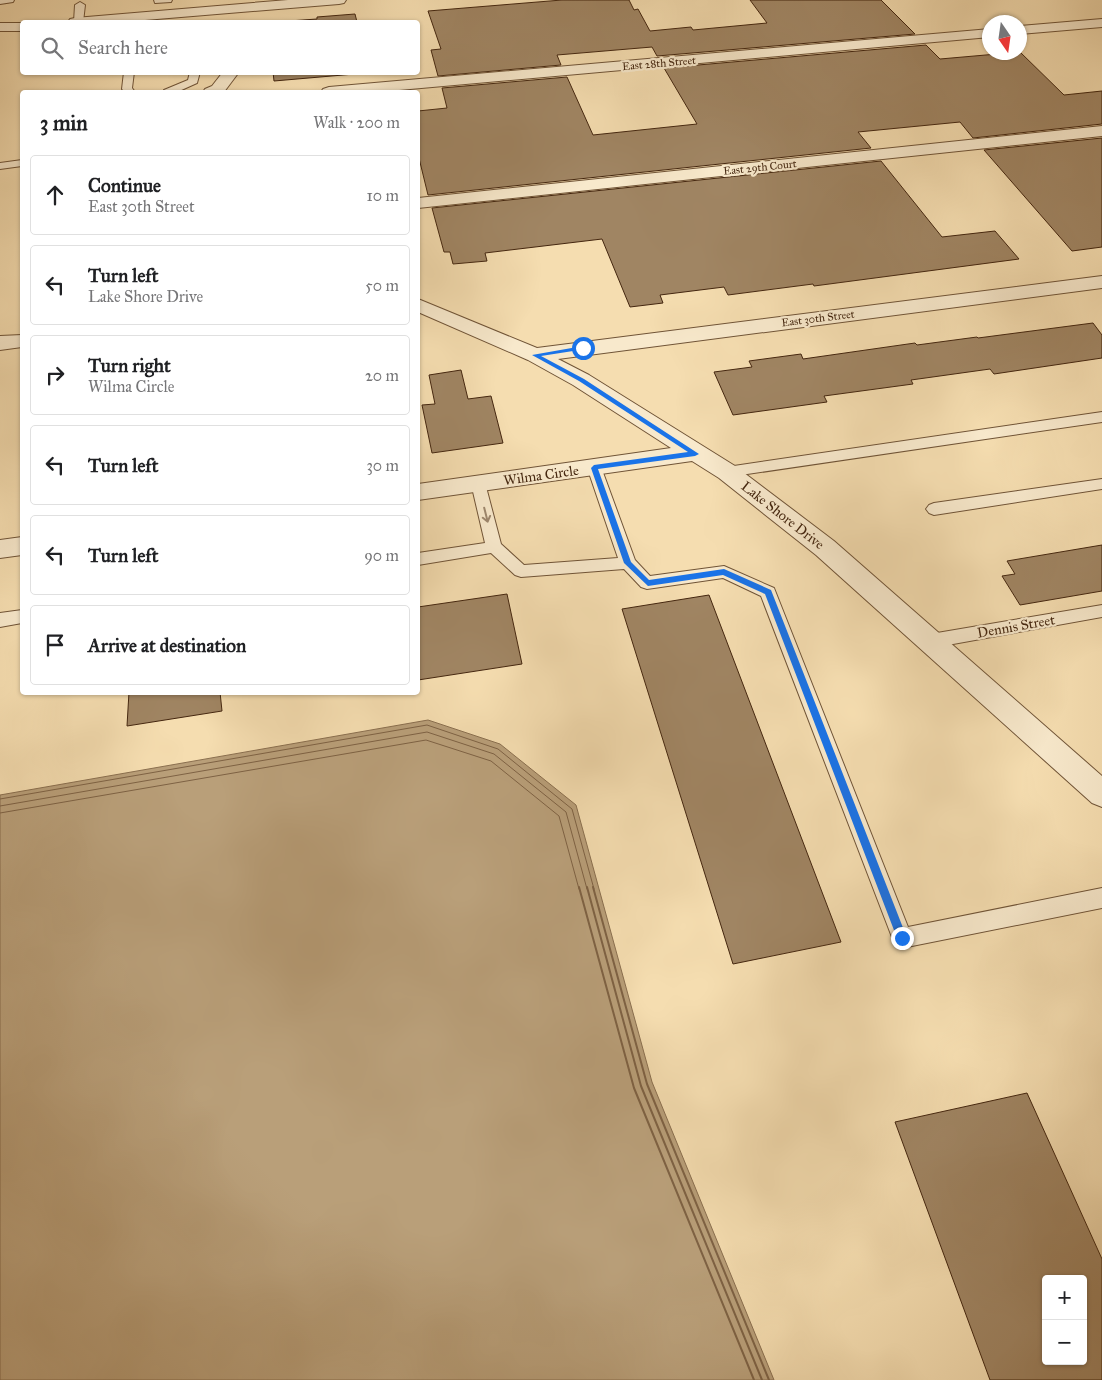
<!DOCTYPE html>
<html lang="en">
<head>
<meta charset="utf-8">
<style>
  body { margin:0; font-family:"IM FELL Great Primer",serif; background:#f6f6f6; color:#202124 }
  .controls { position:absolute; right:15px; bottom:15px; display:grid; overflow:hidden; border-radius:5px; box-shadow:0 1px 4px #0004 }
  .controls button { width:45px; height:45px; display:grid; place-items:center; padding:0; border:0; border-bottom:1px solid #e0e0e0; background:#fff; color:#202124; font:25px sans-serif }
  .compass { position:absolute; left:982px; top:15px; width:45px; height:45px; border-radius:50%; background:#fff; box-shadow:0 1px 4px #0004; rotate:167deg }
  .stop { position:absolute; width:15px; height:15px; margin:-11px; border:4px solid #1a73e8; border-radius:50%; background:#fff }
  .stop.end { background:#1a73e8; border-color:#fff; box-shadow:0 1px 5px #0008 }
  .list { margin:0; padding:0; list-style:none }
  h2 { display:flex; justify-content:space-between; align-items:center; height:65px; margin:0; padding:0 20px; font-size:21px }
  h2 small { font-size:16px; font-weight:400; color:#757577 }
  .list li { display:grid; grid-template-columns:32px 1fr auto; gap:15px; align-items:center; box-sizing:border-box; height:80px; margin:0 10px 10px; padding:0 10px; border:1px solid #e0e0e0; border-radius:5px }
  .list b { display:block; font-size:19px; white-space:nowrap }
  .list p { margin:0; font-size:16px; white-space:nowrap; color:#757577 }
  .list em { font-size:16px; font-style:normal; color:#757577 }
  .icon { flex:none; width:28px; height:28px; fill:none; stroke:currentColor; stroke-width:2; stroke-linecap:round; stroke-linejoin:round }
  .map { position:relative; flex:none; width:1102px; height:1380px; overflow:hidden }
  .search { position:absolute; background:#fff; box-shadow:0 1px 4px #0004; left:20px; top:20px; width:400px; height:55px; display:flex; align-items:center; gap:12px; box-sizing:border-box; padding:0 18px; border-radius:5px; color:#757577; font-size:19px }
  .panel { position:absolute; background:#fff; box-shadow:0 1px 4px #0004; left:20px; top:90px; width:400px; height:605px; border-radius:5px }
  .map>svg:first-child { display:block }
  .water { fill:#b99f79; stroke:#8a6f4f }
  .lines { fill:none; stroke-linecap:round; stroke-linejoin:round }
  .shore-far1 { stroke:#7e6244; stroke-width:1 }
  .shore { stroke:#7e6244; stroke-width:2 }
  .building { fill:#a08563; stroke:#44260f; fill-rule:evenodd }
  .lane-casing { stroke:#705437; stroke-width:2 }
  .street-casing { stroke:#705437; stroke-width:2 }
  .lane { fill:#f8e9cc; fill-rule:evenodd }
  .street { fill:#f8e9cc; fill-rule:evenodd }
  .oneway { stroke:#9e886e }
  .route { fill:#1a73e8 }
  .labels { text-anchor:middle; stroke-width:4.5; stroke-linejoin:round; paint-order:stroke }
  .far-street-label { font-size:11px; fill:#44260f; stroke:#f8e9cc }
  .street-label { font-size:14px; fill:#44260f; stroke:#f8e9cc }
</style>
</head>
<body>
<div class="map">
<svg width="1102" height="1380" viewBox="0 0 1102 1380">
  <rect width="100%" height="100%" fill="#f5ddb0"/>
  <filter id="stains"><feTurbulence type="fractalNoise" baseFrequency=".004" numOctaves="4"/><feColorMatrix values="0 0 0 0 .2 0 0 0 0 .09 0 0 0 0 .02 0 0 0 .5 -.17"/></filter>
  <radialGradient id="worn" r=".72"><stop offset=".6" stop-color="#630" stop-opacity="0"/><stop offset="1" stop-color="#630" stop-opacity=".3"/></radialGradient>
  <path class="water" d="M 428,720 L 500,744 L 576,805 L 652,1082 L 774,1380 L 0,1380 L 0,795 Z"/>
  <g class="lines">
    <path class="shore-far1" d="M 0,799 L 427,725 L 498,749 L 572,809 L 594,889
      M 0,806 L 427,732 L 494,754 L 566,812 L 587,889
      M 0,813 L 426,740 L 491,761 L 559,816 L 579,889"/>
    <path class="shore" d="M 579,887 L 634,1088 L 754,1380
      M 587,887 L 641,1086 L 762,1380
      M 593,887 L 647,1084 L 769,1380"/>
  </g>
  <path class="building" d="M 562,0 L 629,0 L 634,10 L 638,9 L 650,31 L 691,27 L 693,30 L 767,23 L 750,0 L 881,0 L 915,34 L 657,56 L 652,47 L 557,55 L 561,65 L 438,76 L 431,50 L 441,49 L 428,11 Z
    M 355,14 L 357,22 L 275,22 L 317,19 L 317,17 Z
    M 926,45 L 940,59 L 1020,52 L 1064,95 L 1102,91 L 1102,124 L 973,138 L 960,122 L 858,132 L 871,148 L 428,195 L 418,154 L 418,111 L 447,108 L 442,88 L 567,77 L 593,135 L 697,124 L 664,68 Z
    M 273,72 L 366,72 L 366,73 L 274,81 Z
    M 1102,138 L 1102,247 L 1072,251 L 984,150 Z
    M 881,161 L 942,237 L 995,231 L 1019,259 L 814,286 L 813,284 L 728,295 L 724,287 L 660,295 L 663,303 L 630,307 L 602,239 L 485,253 L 487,261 L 453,264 L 450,252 L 444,252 L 432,208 Z
    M 1093,323 L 1102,335 L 1102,358 L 994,374 L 990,369 L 911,380 L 913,384 L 824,396 L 827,402 L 733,415 L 714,372 L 752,367 L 749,361 L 801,354 L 803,359 L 915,343 L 917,345 L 977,337 L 978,338 Z
    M 461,370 L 468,399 L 491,396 L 503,443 L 432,453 L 422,405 L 435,404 L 429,375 Z
    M 1102,545 L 1102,591 L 1020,605 L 1002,576 L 1015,574 L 1007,561 Z
    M 507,594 L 522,664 L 418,680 L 418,607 Z
    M 709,595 L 841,942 L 733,964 L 622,609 Z
    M 129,692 L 220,692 L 222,711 L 127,726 Z
    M 1027,1093 L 1102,1259 L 1102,1380 L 990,1380 L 895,1122 ZM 1046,1279 L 1083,1279 L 1083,1361 L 1046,1361 Z"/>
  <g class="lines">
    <g class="lane-casing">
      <path id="lane" d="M 0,0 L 14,0 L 13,2 L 0,4 Z
        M 154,0 L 172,0 L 171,2 L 155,3 Z
        M 80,2 L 85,5 L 83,22 L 74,22 L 75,5 Z
        M 124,72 L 134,72 L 132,88 L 135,92 L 125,92 L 122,89 Z
        M 190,72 L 200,72 L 197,83 L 177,92 L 163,92 L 164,90 L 188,80 Z
        M 22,160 L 22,166 L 0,169 L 0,163 Z
        M 1102,412 L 1102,422 L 727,477 L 722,476 L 720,472 L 722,468 L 727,467 Z
        M 594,462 L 599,463 L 601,467 L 635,560 L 650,576 L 724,566 L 774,588 L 908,927 L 1102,888 L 1102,908 L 902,948 L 895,945 L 761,596 L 723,578 L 647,589 L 641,587 L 624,569 L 521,577 L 515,575 L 491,553 L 418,565 L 418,553 L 485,543 L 471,483 L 473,479 L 478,478 L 483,479 L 485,483 L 501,544 L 524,565 L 618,558 L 587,467 L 589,463 Z
        M 1102,479 L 1102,489 L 934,515 L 929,513 L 926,509 L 929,505 L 934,503 Z
        M 1102,605 L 1102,617 L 931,648 L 925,646 L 923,641 L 925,636 L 931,634 Z
        M 22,610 L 22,623 L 0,627 L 0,613 Z"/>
    </g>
    <g class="street-casing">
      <path id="street" d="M 288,0 L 346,0 L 344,3 L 339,4 L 121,22 L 68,22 L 70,19 L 75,18 Z
        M 1102,19 L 1102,27 L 1020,34 L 1020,26 Z
        M 0,23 L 22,23 L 22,31 L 0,31 Z
        M 990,29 L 990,37 L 377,92 L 321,92 L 323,89 L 329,87 Z
        M 223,72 L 239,72 L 224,92 L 203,92 L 205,89 L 212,86 Z
        M 1102,126 L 1102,136 L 418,208 L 418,198 Z
        M 1102,276 L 1102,288 L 558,359 L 589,375 L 735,466 L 834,541 L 1102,776 L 1102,807 L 1092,803 L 816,555 L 719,478 L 692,461 L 418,500 L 418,484 L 671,448 L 573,385 L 528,360 L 418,312 L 418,299 L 537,348 Z
        M 22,335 L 22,347 L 0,350 L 0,336 Z
        M 22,537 L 22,555 L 0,558 L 0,540 Z"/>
    </g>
    <use href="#lane" class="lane"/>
    <use href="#street" class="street"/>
  </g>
  <defs><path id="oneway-shaft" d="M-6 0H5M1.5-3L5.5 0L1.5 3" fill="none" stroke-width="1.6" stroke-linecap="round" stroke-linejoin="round" transform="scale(1.25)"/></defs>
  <use class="oneway" href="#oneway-shaft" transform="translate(486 515) rotate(76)"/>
  <path class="route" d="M 583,346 L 586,347 L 586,349 L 541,356 L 584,379 L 699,454 L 695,456 L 598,469 L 631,562 L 649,580 L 724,569 L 771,590 L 907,938 L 905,942 L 902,943 L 897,938 L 765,594 L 723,575 L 648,586 L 624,563 L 591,468 L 594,465 L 688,452 L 579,381 L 532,355 Z"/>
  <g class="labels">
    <g class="far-street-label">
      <text transform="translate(659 63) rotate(-5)" y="4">East 28th Street</text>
      <text transform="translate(760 167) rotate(-6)" y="4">East 29th Court</text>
      <text transform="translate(818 318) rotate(-7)" y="4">East 30th Street</text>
    </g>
    <g class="street-label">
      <text transform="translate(541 475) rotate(-8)" y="5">Wilma Circle</text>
      <text transform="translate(783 515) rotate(38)" y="5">Lake Shore Drive</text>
      <text transform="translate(1016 626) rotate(-10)" y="5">Dennis Street</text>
    </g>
  </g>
  <rect width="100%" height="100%" filter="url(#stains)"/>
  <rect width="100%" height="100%" fill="url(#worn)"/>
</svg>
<div class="controls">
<button>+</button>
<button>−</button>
</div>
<svg class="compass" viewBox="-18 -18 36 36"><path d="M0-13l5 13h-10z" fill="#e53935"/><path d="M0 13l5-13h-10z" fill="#757577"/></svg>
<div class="stop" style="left:583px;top:348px"></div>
<div class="stop end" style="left:902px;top:938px"></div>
<div class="search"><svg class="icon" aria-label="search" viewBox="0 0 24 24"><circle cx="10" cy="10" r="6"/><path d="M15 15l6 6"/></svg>Search here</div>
<section class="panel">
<h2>3 min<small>Walk · 200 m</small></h2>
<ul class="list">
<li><svg class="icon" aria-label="ahead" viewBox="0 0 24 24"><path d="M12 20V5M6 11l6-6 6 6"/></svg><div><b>Continue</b><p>East 30th Street</p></div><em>10 m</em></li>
<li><svg class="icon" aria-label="left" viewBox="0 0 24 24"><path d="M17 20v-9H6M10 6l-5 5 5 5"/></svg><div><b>Turn left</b><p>Lake Shore Drive</p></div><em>50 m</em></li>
<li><svg class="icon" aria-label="right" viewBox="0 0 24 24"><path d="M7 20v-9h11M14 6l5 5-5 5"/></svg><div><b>Turn right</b><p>Wilma Circle</p></div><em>20 m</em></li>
<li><svg class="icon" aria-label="left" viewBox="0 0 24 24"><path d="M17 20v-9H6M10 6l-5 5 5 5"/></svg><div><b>Turn left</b></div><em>30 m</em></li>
<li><svg class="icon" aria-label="left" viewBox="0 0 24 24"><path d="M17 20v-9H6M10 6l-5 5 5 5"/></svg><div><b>Turn left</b></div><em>90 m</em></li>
<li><svg class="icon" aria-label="arrive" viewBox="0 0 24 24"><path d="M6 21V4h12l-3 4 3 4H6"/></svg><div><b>Arrive at destination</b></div></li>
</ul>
</section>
</div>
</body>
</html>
